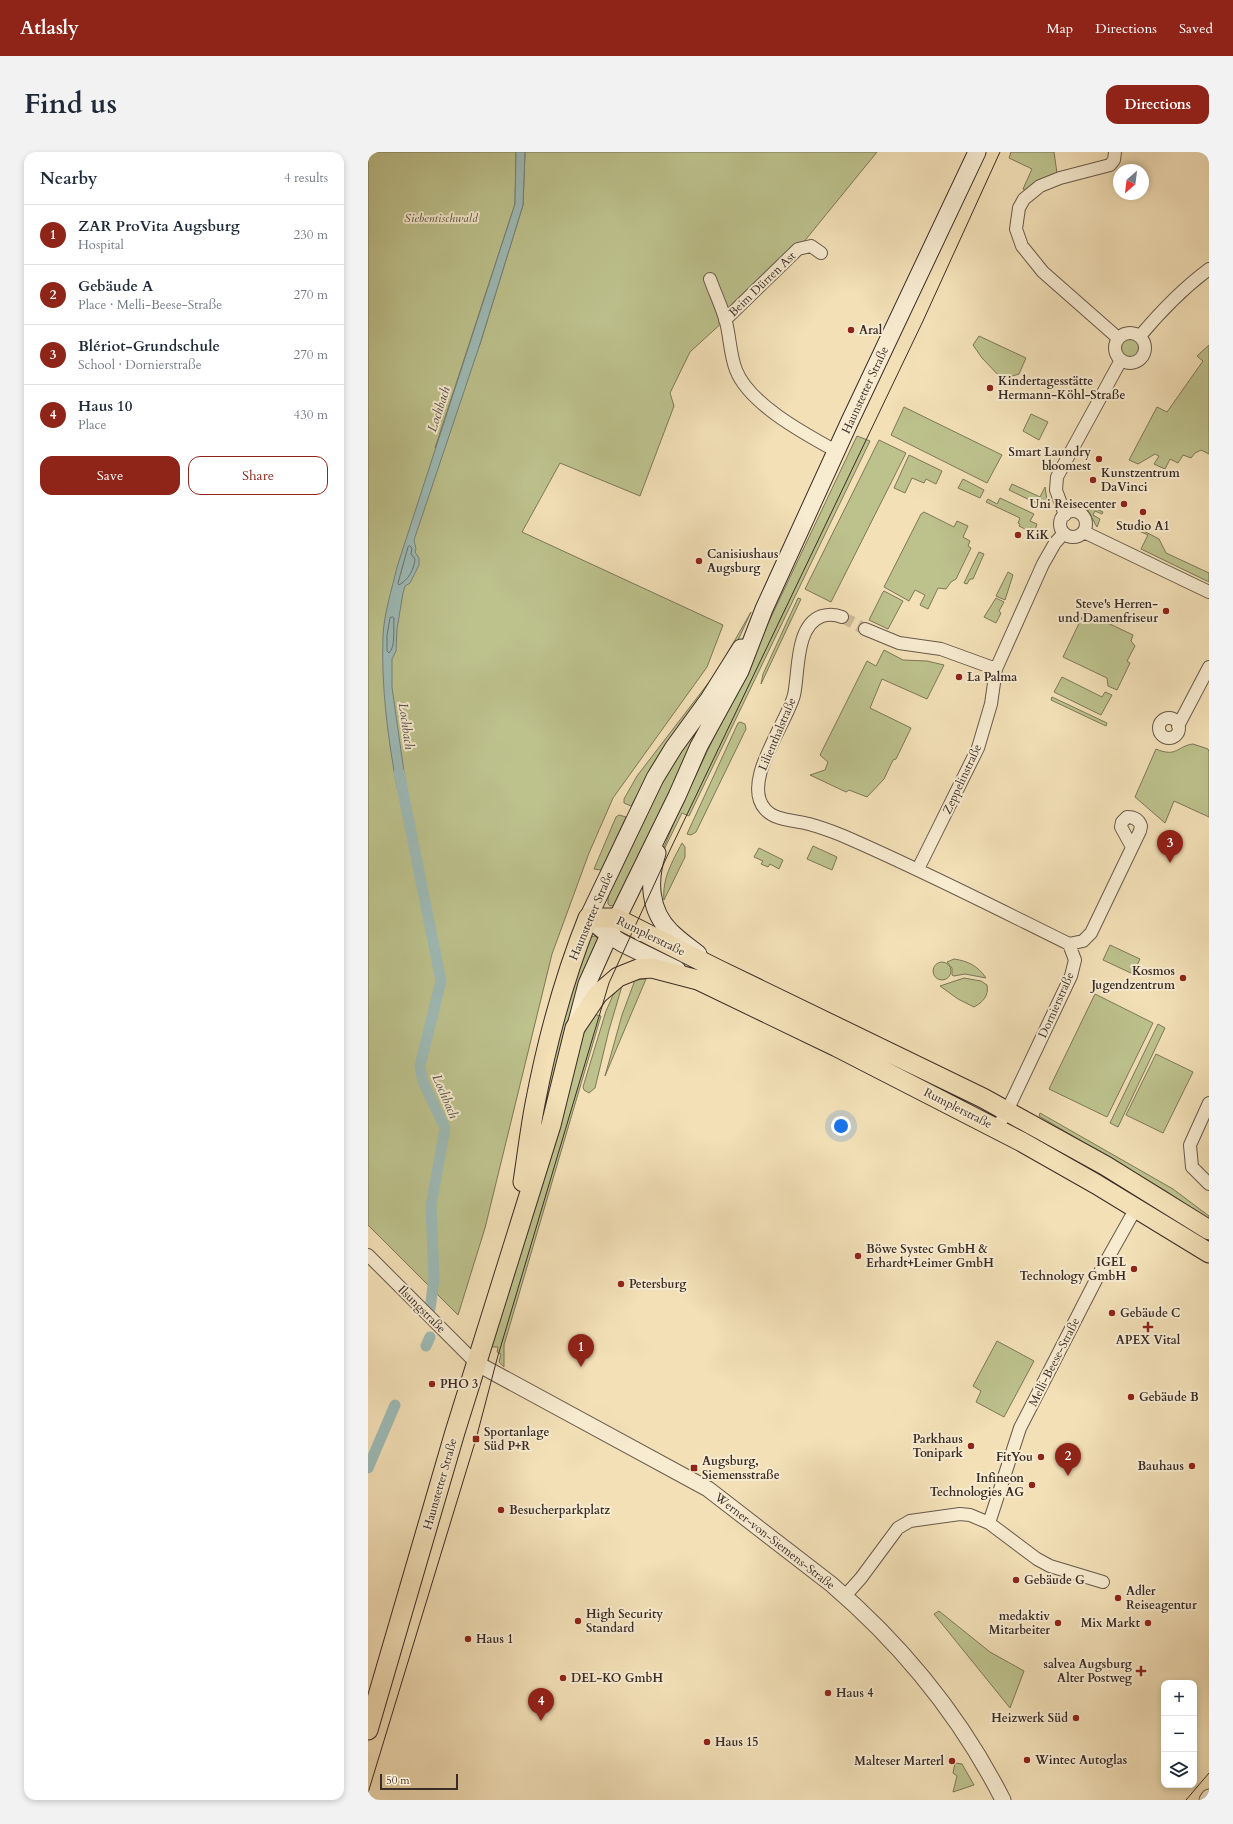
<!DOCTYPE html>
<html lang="en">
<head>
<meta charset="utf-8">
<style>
  body { margin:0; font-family:Cardo,serif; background:#f2f2f3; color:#1f2937 }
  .controls { position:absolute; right:12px; bottom:12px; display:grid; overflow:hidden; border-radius:8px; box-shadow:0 2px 6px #0003 }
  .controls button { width:36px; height:36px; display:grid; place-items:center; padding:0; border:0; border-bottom:1px solid #e0e1e3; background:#fff; color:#1f2937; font:20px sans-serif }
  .compass { position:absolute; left:745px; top:12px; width:36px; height:36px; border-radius:50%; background:#fff; box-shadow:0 2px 6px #0003; rotate:208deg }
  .scale { position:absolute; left:12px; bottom:10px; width:78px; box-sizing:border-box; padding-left:4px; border:2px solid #3a2c27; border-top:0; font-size:11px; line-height:14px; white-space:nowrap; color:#3a2c27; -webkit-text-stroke:3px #f7ebd0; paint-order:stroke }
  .you { position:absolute; left:473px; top:974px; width:14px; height:14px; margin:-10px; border:3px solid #fff; border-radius:50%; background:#1a73e8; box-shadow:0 0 0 6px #1a73e833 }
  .badge { display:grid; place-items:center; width:26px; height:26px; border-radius:50%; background:#8f2418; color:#fff; font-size:13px; font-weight:700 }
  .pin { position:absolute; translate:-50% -33px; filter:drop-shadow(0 1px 2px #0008) }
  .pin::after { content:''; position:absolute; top:21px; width:14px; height:12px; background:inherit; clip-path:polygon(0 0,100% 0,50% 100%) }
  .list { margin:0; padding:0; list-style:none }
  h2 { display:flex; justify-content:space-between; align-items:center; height:52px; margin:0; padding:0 16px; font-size:17px }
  h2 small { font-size:13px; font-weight:400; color:#747a83 }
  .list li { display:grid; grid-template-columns:26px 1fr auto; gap:12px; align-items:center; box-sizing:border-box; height:60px; padding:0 16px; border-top:1px solid #e0e1e3 }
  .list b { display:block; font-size:15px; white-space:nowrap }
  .list p { margin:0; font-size:13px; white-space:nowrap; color:#747a83 }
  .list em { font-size:13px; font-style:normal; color:#747a83 }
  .actions { display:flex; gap:8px; padding:12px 16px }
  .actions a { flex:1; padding:9px 0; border:1px solid #8f2418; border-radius:12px; text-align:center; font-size:14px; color:#8f2418 }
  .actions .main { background:#8f2418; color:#fff }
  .icon { flex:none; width:22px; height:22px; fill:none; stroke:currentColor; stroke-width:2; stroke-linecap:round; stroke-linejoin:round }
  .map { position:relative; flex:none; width:841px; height:1648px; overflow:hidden; border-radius:12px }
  header { display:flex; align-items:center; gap:24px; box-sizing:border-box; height:56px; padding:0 20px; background:#8f2418; color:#fff }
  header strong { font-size:19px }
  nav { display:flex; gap:22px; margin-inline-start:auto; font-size:14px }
  .intro { display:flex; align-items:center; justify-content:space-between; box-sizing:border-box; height:96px; padding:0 24px }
  h1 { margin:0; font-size:28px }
  .button { padding:10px 18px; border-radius:12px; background:#8f2418; color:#fff; font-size:14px; font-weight:700 }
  main { display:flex; gap:24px; padding:0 24px }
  aside { flex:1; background:#fff; border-radius:12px; box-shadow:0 2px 6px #0003 }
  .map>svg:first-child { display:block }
  .green { fill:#bdc28d; stroke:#7c775a }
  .water { fill:#9ebbb7; stroke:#76827d }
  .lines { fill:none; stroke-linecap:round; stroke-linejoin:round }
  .shore { stroke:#6c746f; stroke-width:1 }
  .canal { stroke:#9ebbb7; stroke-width:11 }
  .minor-tunnel { stroke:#cebc9a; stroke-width:12; stroke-dasharray:12 6; stroke-linecap:butt }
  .minor-casing { stroke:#68594b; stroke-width:14 }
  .tertiary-casing { stroke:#68594b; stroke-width:17 }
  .secondary-casing { stroke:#3a2c27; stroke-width:19 }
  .primary-casing { stroke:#3a2c27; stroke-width:21 }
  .minor { stroke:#f7ebd0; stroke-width:12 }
  .tertiary { stroke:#f7ebd0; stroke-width:15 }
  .secondary { stroke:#f7ebd0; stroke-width:17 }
  .primary { stroke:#f3e0b7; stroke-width:19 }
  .tram { stroke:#3a2c27; stroke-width:1 }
  .poi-dot { fill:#8f2418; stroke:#f7ebd0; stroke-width:1.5 }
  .labels { text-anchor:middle; stroke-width:4; stroke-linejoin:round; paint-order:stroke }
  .park-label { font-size:12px; font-style:italic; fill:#5b5240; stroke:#f7ebd0 }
  .street-label { font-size:12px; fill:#3a2c27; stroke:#f7ebd0 }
  .poi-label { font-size:12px; font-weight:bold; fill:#3a2c27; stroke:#f7ebd0; text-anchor:start }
  .water-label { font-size:13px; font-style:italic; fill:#53504b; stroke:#f7ebd0 }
</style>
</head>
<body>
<header>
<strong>Atlasly</strong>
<nav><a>Map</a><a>Directions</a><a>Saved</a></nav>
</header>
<div class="intro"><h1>Find us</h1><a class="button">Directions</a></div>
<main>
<aside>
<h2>Nearby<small>4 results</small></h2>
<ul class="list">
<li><span class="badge">1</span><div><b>ZAR ProVita Augsburg</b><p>Hospital</p></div><em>230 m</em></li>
<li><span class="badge">2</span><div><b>Gebäude A</b><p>Place · Melli-Beese-Straße</p></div><em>270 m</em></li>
<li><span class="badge">3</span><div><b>Blériot-Grundschule</b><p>School · Dornierstraße</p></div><em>270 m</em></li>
<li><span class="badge">4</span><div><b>Haus 10</b><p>Place</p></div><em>430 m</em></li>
</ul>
<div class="actions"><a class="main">Save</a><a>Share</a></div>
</aside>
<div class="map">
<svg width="841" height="1648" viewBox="0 0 841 1648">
  <rect width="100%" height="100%" fill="#f3e0b7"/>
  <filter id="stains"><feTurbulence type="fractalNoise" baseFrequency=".005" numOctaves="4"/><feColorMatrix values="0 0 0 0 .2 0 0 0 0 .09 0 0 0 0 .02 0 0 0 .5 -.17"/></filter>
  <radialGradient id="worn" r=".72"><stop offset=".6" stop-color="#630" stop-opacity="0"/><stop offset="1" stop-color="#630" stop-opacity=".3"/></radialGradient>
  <path class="green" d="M 0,0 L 148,0 L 147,52 L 67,296 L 112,192 L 155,53 L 157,0 L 509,0 L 430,97 L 357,168 L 322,200 L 302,241 L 306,254 L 272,344 L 192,311 L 154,380 L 355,473 L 339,515 L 245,646 L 221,701 L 184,802 L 117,1076 L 90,1163 L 0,1073 Z
    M 643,0 L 686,0 L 689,21 L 658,39 L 655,37 L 664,17 L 641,6 Z
    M 611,184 L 658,206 L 651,222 L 634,227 L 614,206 L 605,193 Z
    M751 196a11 11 0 1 1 22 0a11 11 0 1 1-22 0Z
    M 841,193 L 841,302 L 833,298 L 827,301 L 823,306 L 815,303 L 810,311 L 802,307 L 797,317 L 786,312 L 791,304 L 787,302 L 770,312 L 761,308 L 789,255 L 799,260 L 835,209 L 829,204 Z
    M 536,255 L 634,303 L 619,331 L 523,283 Z
    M 663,262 L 680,270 L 671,288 L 655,279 Z
    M 489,284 L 502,289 L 321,664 L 314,661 L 289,712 L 310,661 Z
    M 511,288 L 538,301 L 463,450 L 437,437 Z
    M 541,303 L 574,319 L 568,332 L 558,327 L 556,331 L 544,326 L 537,341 L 526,336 Z
    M 595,327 L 616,338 L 612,346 L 590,336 Z
    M 644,332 L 672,345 L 677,335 L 679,348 L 678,354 L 670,352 L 641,338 Z
    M 632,346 L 666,362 L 662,369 L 669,372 L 667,378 L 662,376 L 661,379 L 651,374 L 652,372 L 650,371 L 652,366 L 618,350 L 620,347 L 629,352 Z
    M 713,349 L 735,360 L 734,362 L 727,359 L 725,363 L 732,367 L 729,375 C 723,366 722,354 709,352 C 704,352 703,353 699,351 Z
    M 556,360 L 586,375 L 589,369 L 600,374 L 595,385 L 602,389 L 600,394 L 603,396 L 588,427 L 583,430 L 578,437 L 570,436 L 560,457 L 552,453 L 557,443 L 547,438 L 541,449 L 516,435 L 553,362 Z
    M 772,377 L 791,387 L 798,401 L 841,421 L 841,430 L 773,397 L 780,383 L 771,379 Z
    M 611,400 L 616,402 L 605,427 L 602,427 L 599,432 L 596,431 Z
    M 640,420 L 645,423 L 637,448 L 628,444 Z
    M 516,439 L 535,449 L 520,477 L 501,468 L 515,440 Z
    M 430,446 L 433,447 L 393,532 L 395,522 Z
    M 628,446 L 636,450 L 631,459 L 633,461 L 628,471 L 616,465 Z
    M 383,460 L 365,499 L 287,612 L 263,654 L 256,651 L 256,647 L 269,624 L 348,521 Z
    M 714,465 L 724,470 L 727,465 L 765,483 L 763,489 L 767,494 L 759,509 L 762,511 L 749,538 L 740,534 L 739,526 L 695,505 Z
    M 516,498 L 535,508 L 559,509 L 576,513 L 559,547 L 514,527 L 502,556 L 543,576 L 528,607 L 525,608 L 516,627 L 499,645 L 481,638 L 478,640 L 442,623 L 457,618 L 460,610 L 452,603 L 499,509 L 508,514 Z
    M 694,525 L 734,545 L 737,540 L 744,543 L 733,563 L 686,540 Z
    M 684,545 L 739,571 L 738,574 L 683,548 Z
    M 347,549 L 318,605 L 248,753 L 242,754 L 240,752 L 240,744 L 304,610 Z
    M 372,570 L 377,572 L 378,577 L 328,680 L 323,683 L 319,682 L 370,571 Z
    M 825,592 L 840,597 L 841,600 L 841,665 L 806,649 L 797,671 L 767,645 L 788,597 C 809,606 809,594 825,592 Z
    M 251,663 L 258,665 L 233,718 L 226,717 L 248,665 Z
    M 314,691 L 317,695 L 317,705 L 296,748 C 294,727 304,710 314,691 Z
    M 445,694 L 469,705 L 464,718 L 439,707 Z
    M 391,696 L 415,708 L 411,717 L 402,712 L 400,715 L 393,712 L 395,709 L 386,705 Z
    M 227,784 L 231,788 L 208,849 L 176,961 L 172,956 L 202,833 L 222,785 Z
    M 742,793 L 772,807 L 765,822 L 735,808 Z
    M 586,807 C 600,809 610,814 618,826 L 597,822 L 586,824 L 584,823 L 584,816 L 579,810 Z
    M565 819a9 9 0 1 1 18 0a9 9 0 1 1-18 0Z
    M 596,826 L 613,829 L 619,833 C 621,844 615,850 606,855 L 590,847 L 572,834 Z
    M 278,827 L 237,924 L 254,863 L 267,828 Z
    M 254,834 L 241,878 L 227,936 L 221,941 L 216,938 L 215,935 L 238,859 L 245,843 Z
    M 727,842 L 785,871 L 739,965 L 681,937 Z
    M 225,862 L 233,864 L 136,1193 L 136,1215 L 131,1210 L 133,1202 L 129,1200 L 130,1195 L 124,1195 L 212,894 L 220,867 Z
    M 790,872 L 797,876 L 750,975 L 742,971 Z
    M 788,902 L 825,920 L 795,981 L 758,963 Z
    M 672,961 L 805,1037 L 841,1064 L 841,1068 L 798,1039 L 671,964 Z
    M 629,1189 L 666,1209 L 636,1265 L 608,1250 L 613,1239 L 605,1234 Z
    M 571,1459 L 622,1500 L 656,1519 L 642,1556 L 566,1462 Z
    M 587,1611 L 594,1612 L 606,1633 L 585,1640 L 589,1624 L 585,1621 Z"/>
  <path class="water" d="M 148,0 L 157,0 L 155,53 L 112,192 L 46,388 L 48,397 L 47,400 L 51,406 L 51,413 L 42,431 L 37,434 L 35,441 L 29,477 L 28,499 L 24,507 L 24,535 L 38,634 L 29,636 C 20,586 13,535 15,484 C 16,461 24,437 29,415 L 147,52 Z"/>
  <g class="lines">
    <path class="shore" d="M 42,394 L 44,396 L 43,402 L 47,407 C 46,418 40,428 31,433 L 30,431 L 40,395 Z
      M 25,465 L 26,466 C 25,475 28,495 21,501 L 19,499 L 19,483 L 22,466 Z"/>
    <path class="canal" d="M 31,620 L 73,829 L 52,914 L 55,930 L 77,976 L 63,1054 L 66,1127 L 62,1157
      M 58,1194 L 62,1185
      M 0,1316 L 27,1253"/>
    <path class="minor-tunnel" d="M 474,465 L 497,477"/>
    <g class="minor-casing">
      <path id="minor" d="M 747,0 L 746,8 L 742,13 L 692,26 L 672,34 L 656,47 L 651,56 L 648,77 L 654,94 L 675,120 L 750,186
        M 342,127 C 347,141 354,155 358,170 C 362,185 362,203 368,218 C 381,252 437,282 468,299
        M 357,168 L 430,97 L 443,94 L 453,101
        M747 196a15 15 0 1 1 30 0a15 15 0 1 1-30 0Z
        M 772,184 C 793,159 814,137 841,117
        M692 372a13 13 0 1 1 26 0a13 13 0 1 1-26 0Z
        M 697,363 L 688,338 L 689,325 L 753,208
        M 716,380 L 841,440
        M 474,465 C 467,462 461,462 454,464 C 427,473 431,521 426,543 C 418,573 373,630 397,657 C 407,669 427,668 441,672 C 452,675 463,679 473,683 C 550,716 626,755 701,792
        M 497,477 L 531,491 L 573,497 L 628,517
        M791 576a10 10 0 1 1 20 0a10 10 0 1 1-20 0Z
        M 810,574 L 841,515
        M 550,717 L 610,596 L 623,552 L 628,517 L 675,412 L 687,391 L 696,381
        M 701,792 L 715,789 L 723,781 L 772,679 L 773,674 C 771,668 766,665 759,665 L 754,670 L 753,675 L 764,695
        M 841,951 L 822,993 L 824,1015 L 841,1032
        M 629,976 L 639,959 L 703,824 L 707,808 L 701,792
        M 0,1103 L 108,1211
        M 621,1371 L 652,1276 L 731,1122 L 768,1056
        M 477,1444 L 493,1426 L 530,1376 L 542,1369 L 592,1362 L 602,1363 L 621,1371 L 669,1407 L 682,1414 L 735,1430"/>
    </g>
    <g class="tertiary-casing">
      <path id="tertiary" d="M 108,1211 L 340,1337 L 463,1432 C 533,1492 593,1565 635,1648
        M 839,1648 L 841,1645"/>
    </g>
    <g class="secondary-casing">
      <path id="secondary" d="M 289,701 C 280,728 281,759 303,780 C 311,788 321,795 330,802
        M 309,818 L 254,791 L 241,783 L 220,766 L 287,626 L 306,595 L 341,547 L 373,496
        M 209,870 L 219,832 L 241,783 L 309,644 L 331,594 L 372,519 L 396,457 L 481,271 L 609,0"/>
    </g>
    <g class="primary-casing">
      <path id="primary" d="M 155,1030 C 159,1004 162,978 167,952 C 179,889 196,826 220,766 L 248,766 L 349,817 L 615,946 L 738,1014 L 841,1078
        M 0,1578 L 87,1280 L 183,973 L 207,876 L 230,842 L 250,825 L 270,817 L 284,816 L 330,828 L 469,895 L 654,990 L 728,1032 L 841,1101"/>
    </g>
    <use href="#minor" class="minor"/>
    <use href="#tertiary" class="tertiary"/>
    <use href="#secondary" class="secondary"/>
    <use href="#primary" class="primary"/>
    <path class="tram" d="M 0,1641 L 108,1287 L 129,1207 L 241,831 L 302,698 L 555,169 L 632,0
      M 818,1648 L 841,1621"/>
  </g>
  <g class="poi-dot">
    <circle cx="483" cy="178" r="4"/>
    <circle cx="622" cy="236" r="4"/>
    <circle cx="731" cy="307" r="4"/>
    <circle cx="725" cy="328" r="4"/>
    <circle cx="756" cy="352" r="4"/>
    <circle cx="775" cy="360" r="4"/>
    <circle cx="650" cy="383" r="4"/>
    <circle cx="331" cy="409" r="4"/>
    <circle cx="798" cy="459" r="4"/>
    <circle cx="591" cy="525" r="4"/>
    <circle cx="815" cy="826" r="4"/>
    <circle cx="490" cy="1104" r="4"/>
    <circle cx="766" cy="1117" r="4"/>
    <circle cx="253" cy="1132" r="4"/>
    <circle cx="744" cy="1161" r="4"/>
    <path d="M778 1169h4v4h4v4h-4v4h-4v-4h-4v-4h4z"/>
    <circle cx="64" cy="1232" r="4"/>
    <circle cx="763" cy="1245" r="4"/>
    <rect x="104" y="1283" width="8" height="8" rx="2"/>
    <circle cx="603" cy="1294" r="4"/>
    <circle cx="673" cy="1305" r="4"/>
    <circle cx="824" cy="1314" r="4"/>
    <rect x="322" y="1312" width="8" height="8" rx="2"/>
    <circle cx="664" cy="1333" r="4"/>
    <circle cx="133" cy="1358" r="4"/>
    <circle cx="648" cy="1428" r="4"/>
    <circle cx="750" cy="1446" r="4"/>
    <circle cx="210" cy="1469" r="4"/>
    <circle cx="690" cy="1471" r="4"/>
    <circle cx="780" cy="1471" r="4"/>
    <circle cx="100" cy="1487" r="4"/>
    <path d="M771 1513h4v4h4v4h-4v4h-4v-4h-4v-4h4z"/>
    <circle cx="195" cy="1526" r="4"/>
    <circle cx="460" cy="1541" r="4"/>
    <circle cx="708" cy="1566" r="4"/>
    <circle cx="339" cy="1590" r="4"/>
    <circle cx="659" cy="1608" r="4"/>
    <circle cx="584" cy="1609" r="4"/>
  </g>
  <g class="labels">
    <g class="park-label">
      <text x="73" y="70">Siebentischwald</text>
    </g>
    <g class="street-label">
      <text transform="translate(394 132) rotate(-44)" y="4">Beim Dürren Ast</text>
      <text transform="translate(497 238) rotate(-65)" y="4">Haunstetter Straße</text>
      <text transform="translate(409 582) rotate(-67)" y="4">Lilienthalstraße</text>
      <text transform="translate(594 627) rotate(-65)" y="4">Zeppelinstraße</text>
      <text transform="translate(223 764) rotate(-67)" y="4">Haunstetter Straße</text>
      <text transform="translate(283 784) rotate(26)" y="4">Rumplerstraße</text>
      <text transform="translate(688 853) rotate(-66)" y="4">Dornierstraße</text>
      <text transform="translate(590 956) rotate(27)" y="4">Rumplerstraße</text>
      <text transform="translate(54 1157) rotate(45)" y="4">Ilsungstraße</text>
      <text transform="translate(686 1210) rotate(-63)" y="4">Melli-Beese-Straße</text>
      <text transform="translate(72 1332) rotate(-74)" y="4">Haunstetter Straße</text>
      <text transform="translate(407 1389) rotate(38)" y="4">Werner-von-Siemens-Straße</text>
    </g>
    <g class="poi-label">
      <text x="491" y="182">Aral</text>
      <text x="630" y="233">Kindertagesstätte<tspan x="630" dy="14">Hermann-Köhl-Straße</tspan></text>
      <text x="723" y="304" text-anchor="end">Smart Laundry<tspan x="723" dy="14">bloomest</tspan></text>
      <text x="733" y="325">Kunstzentrum<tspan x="733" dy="14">DaVinci</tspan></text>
      <text x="748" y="356" text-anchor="end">Uni Reisecenter</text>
      <text x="775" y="378" text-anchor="middle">Studio A1</text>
      <text x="658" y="387">KiK</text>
      <text x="339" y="406">Canisiushaus<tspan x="339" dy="14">Augsburg</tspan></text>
      <text x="790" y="456" text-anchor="end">Steve's Herren-<tspan x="790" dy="14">und Damenfriseur</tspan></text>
      <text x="599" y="529">La Palma</text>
      <text x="807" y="823" text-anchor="end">Kosmos<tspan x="807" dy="14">Jugendzentrum</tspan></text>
      <text x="498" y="1101">Böwe Systec GmbH &amp;<tspan x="498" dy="14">Erhardt+Leimer GmbH</tspan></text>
      <text x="758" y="1114" text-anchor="end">IGEL<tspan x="758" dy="14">Technology GmbH</tspan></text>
      <text x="261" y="1136">Petersburg</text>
      <text x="752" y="1165">Gebäude C</text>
      <text x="780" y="1192" text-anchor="middle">APEX Vital</text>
      <text x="72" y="1236">PHO 3</text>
      <text x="771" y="1249">Gebäude B</text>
      <text x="116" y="1284">Sportanlage<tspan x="116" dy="14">Süd P+R</tspan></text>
      <text x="595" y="1291" text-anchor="end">Parkhaus<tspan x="595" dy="14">Tonipark</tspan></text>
      <text x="665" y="1309" text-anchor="end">FitYou</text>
      <text x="334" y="1313">Augsburg,<tspan x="334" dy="14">Siemensstraße</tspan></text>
      <text x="816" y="1318" text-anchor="end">Bauhaus</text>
      <text x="656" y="1330" text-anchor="end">Infineon<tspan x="656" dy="14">Technologies AG</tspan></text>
      <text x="141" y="1362">Besucherparkplatz</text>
      <text x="656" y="1432">Gebäude G</text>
      <text x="758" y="1443">Adler<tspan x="758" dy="14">Reiseagentur</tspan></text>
      <text x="218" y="1466">High Security<tspan x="218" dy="14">Standard</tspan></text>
      <text x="682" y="1468" text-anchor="end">medaktiv<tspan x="682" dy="14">Mitarbeiter</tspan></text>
      <text x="772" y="1475" text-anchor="end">Mix Markt</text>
      <text x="108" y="1491">Haus 1</text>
      <text x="764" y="1516" text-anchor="end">salvea Augsburg<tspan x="764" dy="14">Alter Postweg</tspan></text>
      <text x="203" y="1530">DEL-KO GmbH</text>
      <text x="468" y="1545">Haus 4</text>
      <text x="700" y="1570" text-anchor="end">Heizwerk Süd</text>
      <text x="347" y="1594">Haus 15</text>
      <text x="667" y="1612">Wintec Autoglas</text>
      <text x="576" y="1613" text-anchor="end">Malteser Marterl</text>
    </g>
    <g class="water-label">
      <text transform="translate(70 257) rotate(-72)" y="5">Lochbach</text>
      <text transform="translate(39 574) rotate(82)" y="5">Lochbach</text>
      <text transform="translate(78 944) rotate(67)" y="5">Lochbach</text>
    </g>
  </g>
  <rect width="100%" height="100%" filter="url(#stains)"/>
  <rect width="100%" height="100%" fill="url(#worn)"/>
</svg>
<div class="controls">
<button>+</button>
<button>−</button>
<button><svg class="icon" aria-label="layers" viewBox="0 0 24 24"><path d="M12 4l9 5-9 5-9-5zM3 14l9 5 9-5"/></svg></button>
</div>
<svg class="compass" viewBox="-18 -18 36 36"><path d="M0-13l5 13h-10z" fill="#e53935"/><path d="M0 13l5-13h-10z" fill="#747a83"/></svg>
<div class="scale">50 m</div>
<div class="you"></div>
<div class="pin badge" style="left:213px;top:1215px">1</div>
<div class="pin badge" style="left:700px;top:1324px">2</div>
<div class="pin badge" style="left:802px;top:711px">3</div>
<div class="pin badge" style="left:173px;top:1569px">4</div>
</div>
</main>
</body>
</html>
